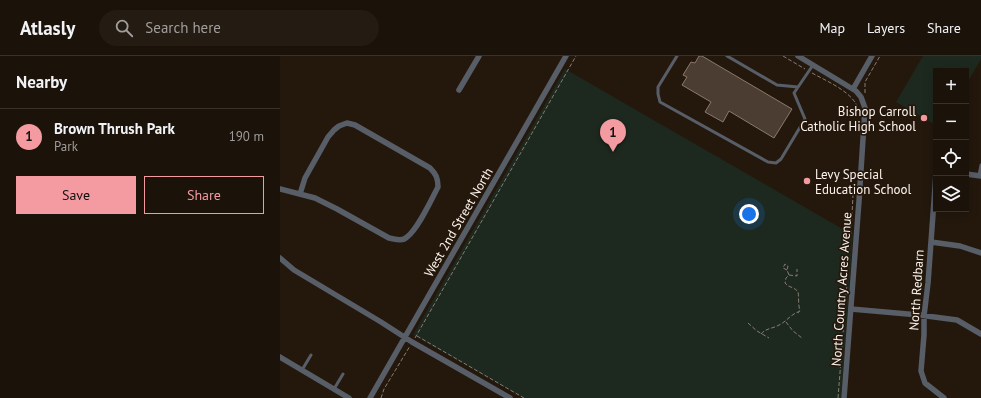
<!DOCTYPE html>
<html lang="en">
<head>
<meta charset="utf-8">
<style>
  body { margin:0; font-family:"PT Sans",sans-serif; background:#241b13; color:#f1f3f6 }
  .controls { position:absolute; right:12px; top:12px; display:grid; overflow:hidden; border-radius:0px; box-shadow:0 2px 10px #0003 }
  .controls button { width:36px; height:36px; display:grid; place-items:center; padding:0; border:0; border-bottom:1px solid #39322b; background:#1b120a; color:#f1f3f6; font:20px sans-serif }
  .you { position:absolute; left:469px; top:158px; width:14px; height:14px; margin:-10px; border:3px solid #fff; border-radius:50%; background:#1a73e8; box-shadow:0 0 0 6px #1a73e833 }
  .badge { display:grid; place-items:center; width:26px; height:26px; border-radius:50%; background:#f49aa1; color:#111; font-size:13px; font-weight:700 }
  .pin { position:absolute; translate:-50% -33px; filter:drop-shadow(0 1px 2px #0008) }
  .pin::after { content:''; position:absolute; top:21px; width:14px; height:12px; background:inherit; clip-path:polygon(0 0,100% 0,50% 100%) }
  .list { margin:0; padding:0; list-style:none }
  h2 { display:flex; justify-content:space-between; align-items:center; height:52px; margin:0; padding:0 16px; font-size:17px }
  h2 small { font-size:13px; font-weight:400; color:#a09e9c }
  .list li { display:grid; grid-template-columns:26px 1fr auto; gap:12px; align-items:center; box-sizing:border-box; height:56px; padding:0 16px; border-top:1px solid #39322b }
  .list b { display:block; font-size:15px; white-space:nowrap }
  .list p { margin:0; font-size:13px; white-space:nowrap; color:#a09e9c }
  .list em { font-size:13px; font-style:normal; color:#a09e9c }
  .actions { display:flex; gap:8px; padding:12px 16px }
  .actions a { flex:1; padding:9px 0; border:1px solid #f49aa1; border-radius:0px; text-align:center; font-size:14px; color:#f49aa1 }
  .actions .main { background:#f49aa1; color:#111 }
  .icon { flex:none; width:22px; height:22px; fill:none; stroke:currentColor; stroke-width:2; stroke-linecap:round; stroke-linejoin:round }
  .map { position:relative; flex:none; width:701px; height:342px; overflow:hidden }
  header { display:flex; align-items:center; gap:24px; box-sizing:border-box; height:56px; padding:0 20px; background:#1b120a; border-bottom:1px solid #39322b }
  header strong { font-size:19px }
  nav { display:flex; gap:22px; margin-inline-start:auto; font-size:14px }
  .search { width:280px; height:36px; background:#241b13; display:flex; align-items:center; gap:10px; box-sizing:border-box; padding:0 14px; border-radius:22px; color:#a09e9c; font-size:15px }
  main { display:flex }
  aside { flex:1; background:#1b120a }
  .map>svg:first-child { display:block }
  .green { fill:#1d291e }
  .building { fill:#4b3d31; stroke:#8a7a6d }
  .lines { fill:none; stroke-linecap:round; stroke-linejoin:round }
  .path { stroke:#877c73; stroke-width:1; stroke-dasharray:4 2; stroke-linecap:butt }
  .lane { stroke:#585e68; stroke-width:3 }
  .street { stroke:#585e68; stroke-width:5.5 }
  .poi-dot { fill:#f49aa1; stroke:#24180d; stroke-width:1.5 }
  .labels { text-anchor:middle; stroke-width:3.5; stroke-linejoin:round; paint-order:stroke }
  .poi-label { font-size:13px; fill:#fcf3ec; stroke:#24180d; text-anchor:end }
  .street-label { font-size:13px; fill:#fcf3ec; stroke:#24180d }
</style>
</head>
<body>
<header>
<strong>Atlasly</strong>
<div class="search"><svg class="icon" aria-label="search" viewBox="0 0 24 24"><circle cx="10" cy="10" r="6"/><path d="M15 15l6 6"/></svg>Search here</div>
<nav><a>Map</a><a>Layers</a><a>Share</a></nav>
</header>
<main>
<aside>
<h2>Nearby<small></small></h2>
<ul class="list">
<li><span class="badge">1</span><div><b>Brown Thrush Park</b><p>Park</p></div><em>190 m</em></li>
</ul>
<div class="actions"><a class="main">Save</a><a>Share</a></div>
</aside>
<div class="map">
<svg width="701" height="342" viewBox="0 0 701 342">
  <rect width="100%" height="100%" fill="#24180d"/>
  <path class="green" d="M 643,0 L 701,0 L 701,3 L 686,29 L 686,15 L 656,15 L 656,69 L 616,46 Z
    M 285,13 L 573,179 L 561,342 L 244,342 L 133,279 Z"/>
  <path class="building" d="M 419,0 L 422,0 L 512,53 L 494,82 L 449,55 L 443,66 L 425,56 L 431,46 L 402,29 L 407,21 L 403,19 L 411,6 L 415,7 Z"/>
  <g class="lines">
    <path class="path" d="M 503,0 L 525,13
      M 532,17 C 548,26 576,37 579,56
      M 585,37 L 585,26 L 600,0
      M 571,178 L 573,139
      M 507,214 L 503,212 L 505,208 L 508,210 L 507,214 L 509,219 L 506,222 L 505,227 C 509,232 515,231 518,236 C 519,239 518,250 520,255 L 518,256 L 519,259
      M 509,219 L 517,220 L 517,213
      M 506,266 L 513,275 L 522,282
      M 468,267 L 477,275 L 489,282
      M 481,278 C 486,272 492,273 499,269 C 506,266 510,259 518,256
      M 137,280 L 244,342
      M 135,282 L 296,0
      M 101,342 L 104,333 L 130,290
      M 558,342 L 567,227"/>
    <path class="lane" d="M 397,0 L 378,31 L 378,38 L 380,46 L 488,106 L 496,107 L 501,103 L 525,63 L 514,37 L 533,9
      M 447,0 L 497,29 L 518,31
      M 699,119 L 701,109
      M 22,314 L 31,299
      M 54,333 L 63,318"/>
    <path class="street" d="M 518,0 L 576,35 L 581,41 L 585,52 L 579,145 L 564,342
      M 573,33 L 592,0
      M 179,34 L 199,0
      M 656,117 L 648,227 L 644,260 L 644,279 L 641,315 L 645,327 L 664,342
      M 686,118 L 701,120
      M 0,133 L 35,142 L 57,153 L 109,182 C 115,183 122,186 127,181 C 138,173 151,144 158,131 C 158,122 156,118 150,112 L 75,69 L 67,67 L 59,70 L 54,74 L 48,81 L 25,122 L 20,138
      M 651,186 L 680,190 L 701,197
      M 0,202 L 14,214 L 101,266 L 132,286 L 230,342
      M 571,253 L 639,259 L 677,264 L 701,278
      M 0,301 L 69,342
      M 90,342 L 286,0"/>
  </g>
  <g class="poi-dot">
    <circle cx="644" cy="62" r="4"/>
    <circle cx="527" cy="125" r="4"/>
  </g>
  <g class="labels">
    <g class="poi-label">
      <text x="636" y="60">Bishop Carroll<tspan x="636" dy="15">Catholic High School</tspan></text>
      <text x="535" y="123" text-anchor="start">Levy Special<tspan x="535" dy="15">Education School</tspan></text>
    </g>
    <g class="street-label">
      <text transform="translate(178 166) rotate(-60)" y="5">West 2nd Street North</text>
      <text transform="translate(561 233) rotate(-86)" y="5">North Country Acres Avenue</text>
      <text transform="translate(636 234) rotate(-86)" y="5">North Redbarn</text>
    </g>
  </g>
</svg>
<div class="controls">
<button>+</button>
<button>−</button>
<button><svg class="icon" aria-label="locate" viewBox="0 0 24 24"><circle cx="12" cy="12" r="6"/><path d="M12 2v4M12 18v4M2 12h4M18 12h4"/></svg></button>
<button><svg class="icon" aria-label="layers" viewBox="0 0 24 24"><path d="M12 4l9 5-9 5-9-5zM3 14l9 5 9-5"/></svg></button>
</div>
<div class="you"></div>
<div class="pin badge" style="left:333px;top:96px">1</div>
</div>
</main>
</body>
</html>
